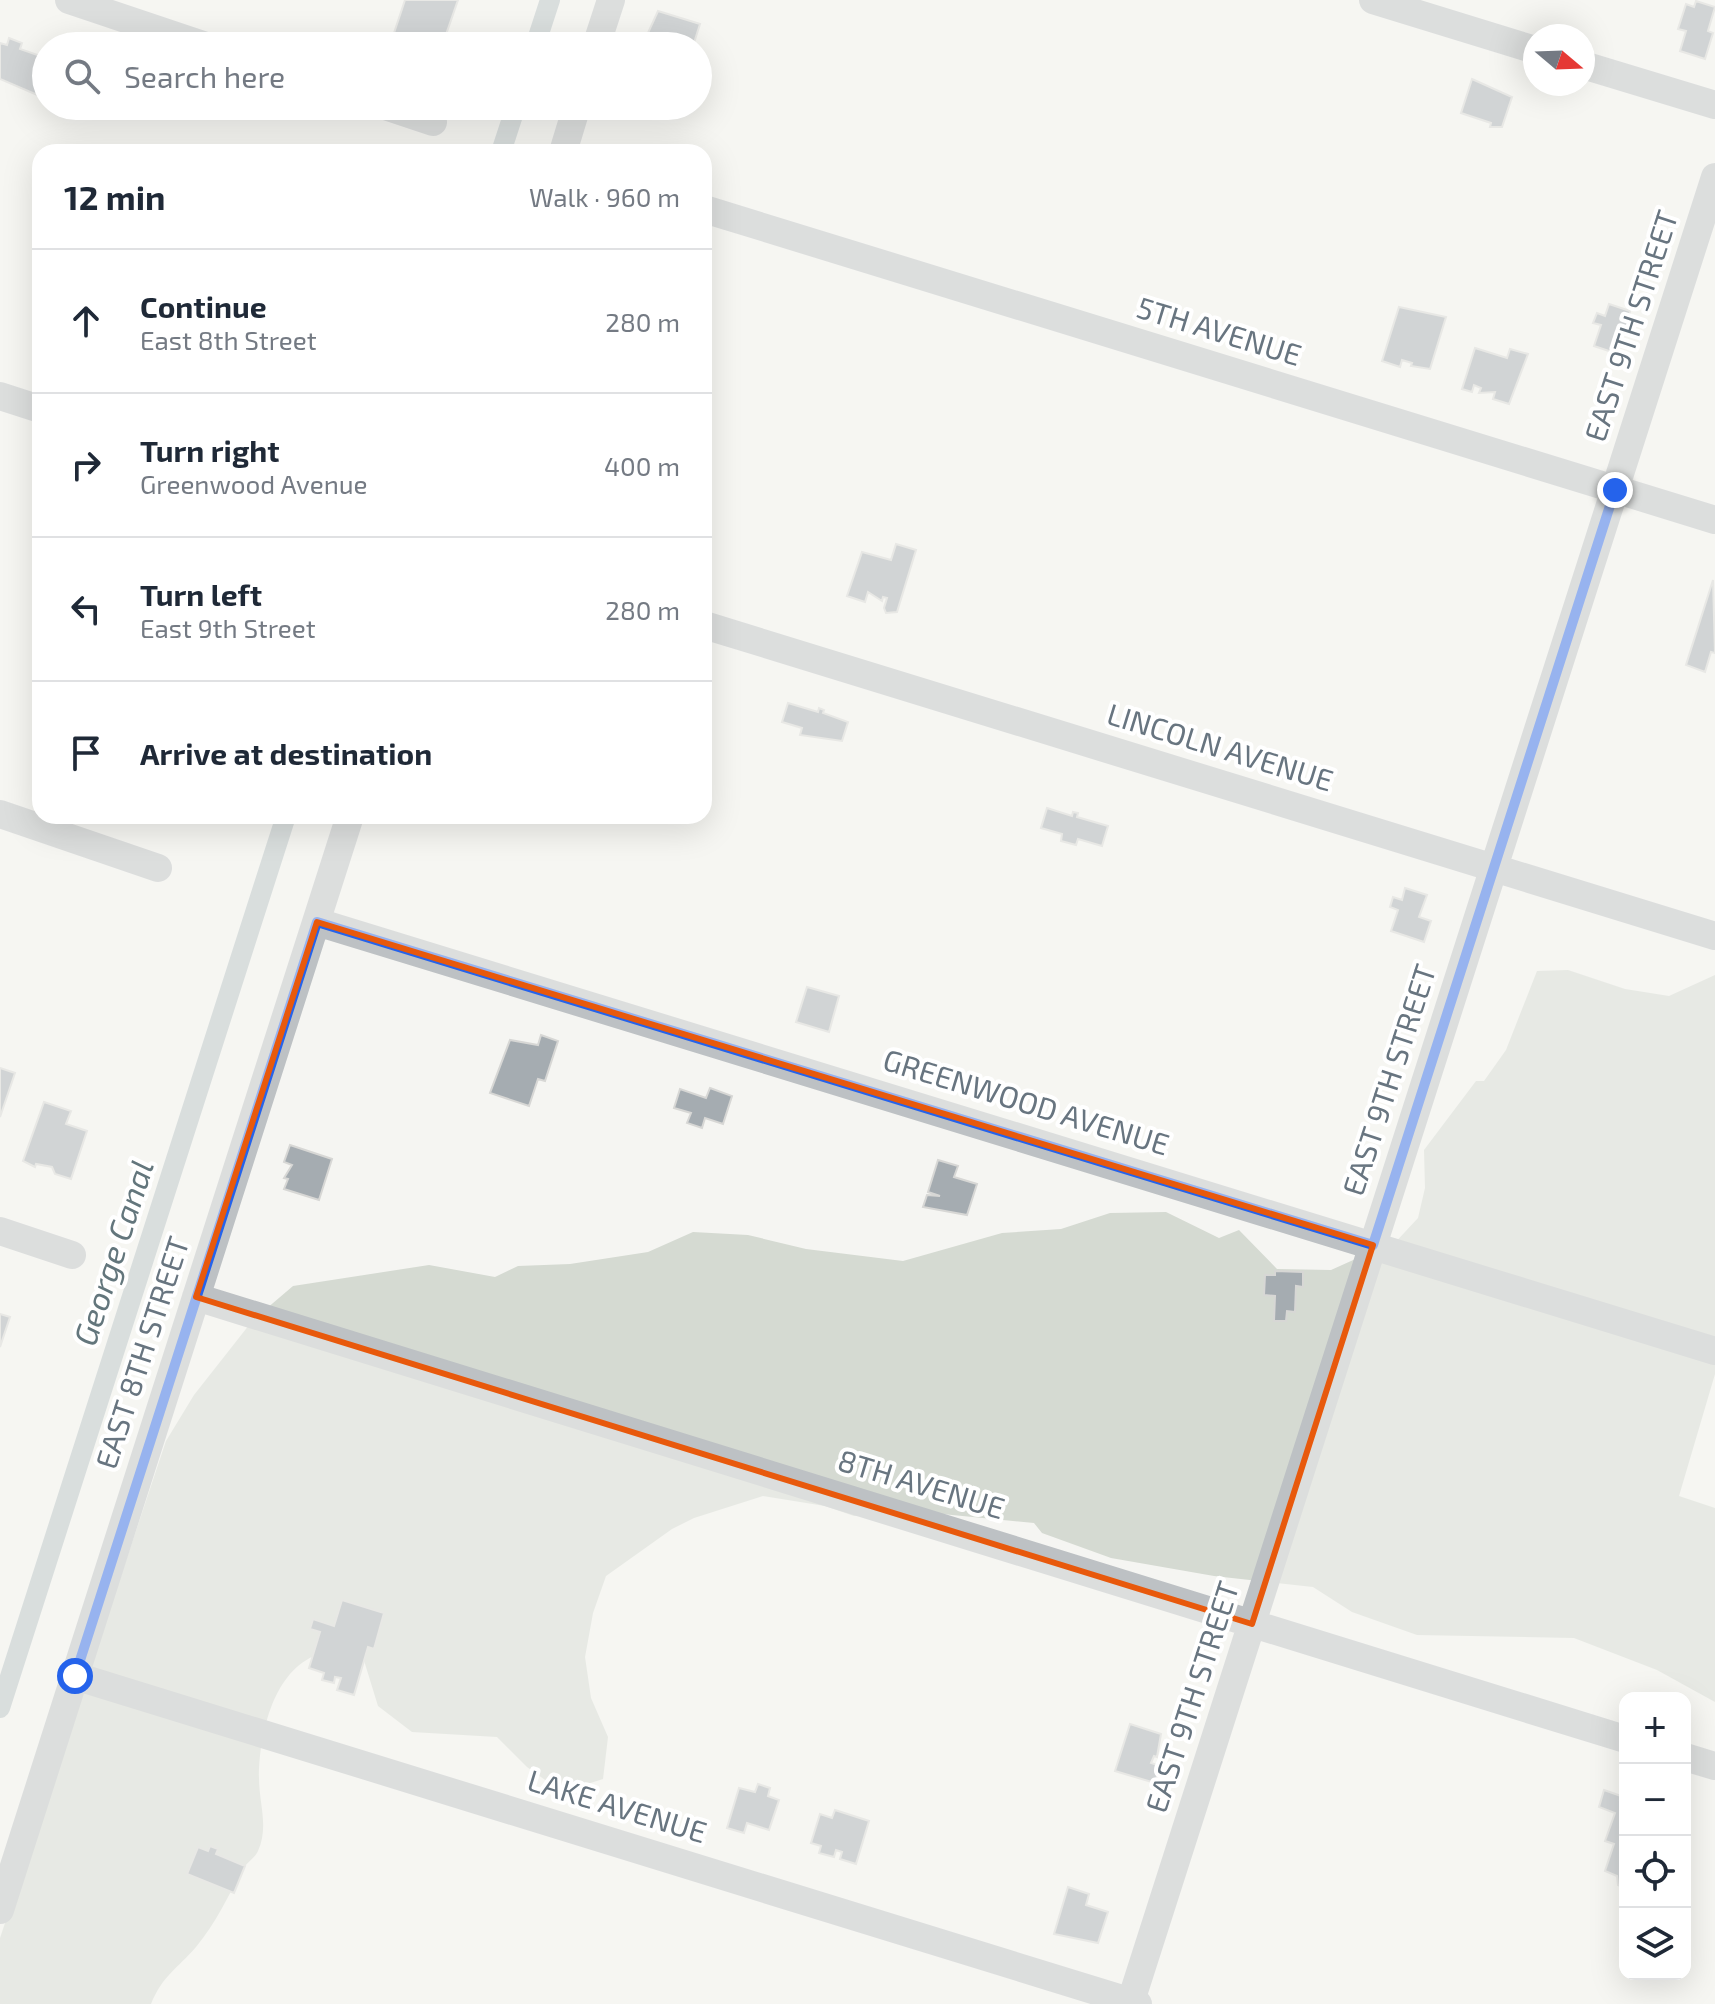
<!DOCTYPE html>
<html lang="en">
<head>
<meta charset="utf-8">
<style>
  body { margin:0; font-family:"Exo 2",sans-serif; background:#f2f2f3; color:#1f2937 }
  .controls { position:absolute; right:24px; bottom:24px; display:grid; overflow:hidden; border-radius:16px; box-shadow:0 8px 32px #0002 }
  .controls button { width:72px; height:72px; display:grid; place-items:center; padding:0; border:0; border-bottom:2px solid #e0e1e3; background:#fff; color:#1f2937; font:40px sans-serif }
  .compass { position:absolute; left:1523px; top:24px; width:72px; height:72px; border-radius:50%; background:#fff; box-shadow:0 8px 32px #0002; rotate:109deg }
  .stop { position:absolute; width:24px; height:24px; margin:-18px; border:6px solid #2563eb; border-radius:50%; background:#fff }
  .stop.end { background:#2563eb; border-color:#fff; box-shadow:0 2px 8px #0008 }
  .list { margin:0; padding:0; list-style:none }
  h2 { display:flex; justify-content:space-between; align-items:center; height:104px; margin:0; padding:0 32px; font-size:34px }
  h2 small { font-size:26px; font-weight:400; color:#747a83 }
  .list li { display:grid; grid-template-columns:52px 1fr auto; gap:24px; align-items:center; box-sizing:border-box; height:144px; padding:0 32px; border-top:2px solid #e0e1e3 }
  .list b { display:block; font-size:30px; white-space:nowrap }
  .list p { margin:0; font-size:26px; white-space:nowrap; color:#747a83 }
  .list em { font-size:26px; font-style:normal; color:#747a83 }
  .icon { flex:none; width:44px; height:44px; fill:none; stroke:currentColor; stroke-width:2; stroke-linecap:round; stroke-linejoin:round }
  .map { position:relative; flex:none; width:1715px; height:2004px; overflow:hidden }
  .search { position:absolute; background:#fff; box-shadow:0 8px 32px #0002; left:32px; top:32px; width:680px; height:88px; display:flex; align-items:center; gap:20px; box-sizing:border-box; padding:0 28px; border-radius:44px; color:#747a83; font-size:30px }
  .panel { position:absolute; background:#fff; box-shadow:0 8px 32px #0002; left:32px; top:144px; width:680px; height:680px; border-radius:24px }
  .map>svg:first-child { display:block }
  .green { fill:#d5dad2 }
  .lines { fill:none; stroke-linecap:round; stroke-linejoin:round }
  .canal { stroke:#b6c1c4; stroke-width:20 }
  .building { fill:#a5acb1; stroke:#d7d7d5; stroke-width:2 }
  .minor { stroke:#bdc1c4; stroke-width:28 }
  .route { stroke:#2563eb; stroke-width:10 }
  .marked { fill:none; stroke:#e8590c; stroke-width:6; stroke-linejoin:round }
  .labels { text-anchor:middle; stroke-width:8; stroke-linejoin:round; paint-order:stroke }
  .street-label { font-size:30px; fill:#687580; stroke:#fff }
  .water-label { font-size:32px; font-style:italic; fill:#63767c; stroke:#fff }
</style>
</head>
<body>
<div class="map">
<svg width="1715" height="2004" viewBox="0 0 1715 2004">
  <rect width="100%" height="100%" fill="#f5f5f2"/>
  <path class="green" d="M 1568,970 L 1625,989 L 1669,996 L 1715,975 L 1715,1374 L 1679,1496 L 1715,1508 L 1715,1702 L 1657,1670 L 1574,1638 L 1417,1635 L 1352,1612 L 1313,1587 L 1214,1576 L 1111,1558 L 1042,1533 L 1034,1523 L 922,1512 L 854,1516 L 825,1506 L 763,1496 L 694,1518 L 672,1529 L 606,1576 L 593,1613 L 585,1657 L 591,1698 L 608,1737 L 603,1779 L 562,1792 L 527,1767 L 497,1737 L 412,1732 L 378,1706 L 362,1654 C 349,1654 326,1650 314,1656 C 272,1674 259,1737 259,1778 C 259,1804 269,1826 258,1851 C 255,1858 247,1862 243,1869 C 228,1896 216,1923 196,1947 C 177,1969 163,1975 151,2004 L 0,2004 L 0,1938 L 166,1441 L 194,1395 L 253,1320 L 293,1286 L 429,1265 L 495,1277 L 518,1266 L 570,1264 L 648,1252 L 693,1232 L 748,1235 L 806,1249 L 903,1261 L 1002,1233 L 1061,1229 L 1110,1213 L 1166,1212 L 1219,1238 L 1239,1230 L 1277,1269 L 1331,1270 L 1371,1252 L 1391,1247 L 1418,1218 L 1425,1188 L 1424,1150 L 1476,1081 L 1484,1081 L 1506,1050 L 1537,971 Z"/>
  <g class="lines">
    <path class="canal" d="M 535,46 L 550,0
      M 501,152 L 516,106
      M 0,1708 L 286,816"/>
  </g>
  <path class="building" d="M 405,0 L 458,0 L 442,46 L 419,34 L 411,38 L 394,33 Z
    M 1696,1 L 1715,7 L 1708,31 L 1713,33 L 1705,59 L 1680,51 L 1686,31 L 1678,29 L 1686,4 L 1694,7 Z
    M 658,11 L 700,24 L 693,46 L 642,46 Z
    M 9,38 L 22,43 L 20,49 L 46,58 L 42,97 L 0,79 L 0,43 L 7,45 Z
    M 1472,79 L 1512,97 L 1502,127 L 1490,127 L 1491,123 L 1461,113 Z
    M 125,106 L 162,106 L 159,117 Z
    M 1609,304 L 1630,311 L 1627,333 L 1623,331 L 1615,353 L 1594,346 L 1601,325 L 1593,323 L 1597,313 L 1605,316 Z
    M 1399,307 L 1446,317 L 1430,369 L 1411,366 L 1412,363 L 1402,360 L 1400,367 L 1382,361 Z
    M 1475,348 L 1507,358 L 1510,349 L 1528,354 L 1509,404 L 1493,399 L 1495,392 L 1479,393 L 1481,388 L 1474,385 L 1472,392 L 1462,389 Z
    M 896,544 L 916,550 L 897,612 L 886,613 L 884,608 L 887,598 L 883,597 L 882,601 L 868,592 L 865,602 L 847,596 L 862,552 L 891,560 Z
    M 1713,580 L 1715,653 L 1711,652 L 1705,672 L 1686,665 Z
    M 788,703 L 818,712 L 819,708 L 824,710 L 823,713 L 848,722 L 842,741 L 800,735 L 802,728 L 782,722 Z
    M 1047,808 L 1072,816 L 1073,812 L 1078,813 L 1077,817 L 1108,826 L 1102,846 L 1078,839 L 1076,845 L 1061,841 L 1062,834 L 1041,828 Z
    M 1405,888 L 1427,895 L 1419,917 L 1431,921 L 1424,942 L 1391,931 L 1398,910 L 1390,907 L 1393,897 L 1402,900 Z
    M 807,987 L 839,996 L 829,1032 L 796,1022 Z
    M 541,1035 L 558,1041 L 545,1081 L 538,1079 L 529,1106 L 490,1093 L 510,1040 L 538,1045 Z
    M 0,1068 L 15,1073 L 0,1117 Z
    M 710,1088 L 732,1096 L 723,1124 L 705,1118 L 702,1128 L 687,1123 L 691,1113 L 674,1108 L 680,1089 L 706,1098 Z
    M 44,1102 L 71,1111 L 66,1124 L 87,1131 L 71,1179 L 55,1174 L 52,1167 L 36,1164 L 35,1167 L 23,1161 Z
    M 290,1145 L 332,1159 L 319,1200 L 284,1189 L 288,1179 L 284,1178 L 292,1165 L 284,1162 Z
    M 938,1160 L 958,1166 L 954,1177 L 977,1184 L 967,1215 L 923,1207 L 927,1195 L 940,1196 L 928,1192 Z
    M 1275,1271 L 1303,1272 L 1303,1287 L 1296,1286 L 1295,1312 L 1287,1311 L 1286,1321 L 1274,1321 L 1275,1296 L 1264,1295 L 1265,1275 L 1275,1275 Z
    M 0,1314 L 10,1317 L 0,1347 Z
    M 342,1600 L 384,1613 L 374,1649 L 368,1647 L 354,1695 L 337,1690 L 341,1678 L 335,1677 L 334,1683 L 322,1680 L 324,1673 L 309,1668 L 320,1632 L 310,1629 L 313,1619 L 334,1626 Z
    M 1130,1724 L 1161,1734 L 1157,1757 L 1154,1756 L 1151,1763 L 1160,1766 L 1155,1783 L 1115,1771 Z
    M 758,1784 L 770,1788 L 768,1796 L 779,1800 L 769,1830 L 747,1823 L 744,1833 L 727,1828 L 739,1788 L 755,1792 Z
    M 1604,1790 L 1621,1796 L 1620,1800 L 1625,1802 L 1625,1888 L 1618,1885 L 1617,1876 L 1605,1871 L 1614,1844 L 1605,1841 L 1615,1813 L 1599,1807 Z
    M 835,1810 L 869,1821 L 856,1864 L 840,1859 L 842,1852 L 836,1850 L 834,1857 L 819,1853 L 821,1846 L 811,1843 L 820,1814 L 832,1818 Z
    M 210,1846 L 218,1849 L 216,1854 L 245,1866 L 234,1893 L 187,1874 L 198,1847 L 208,1851 Z
    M 1068,1887 L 1089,1894 L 1086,1905 L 1108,1912 L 1098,1943 L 1054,1934 Z"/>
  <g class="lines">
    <path class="minor" d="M 69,0 L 206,46
      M 1373,0 L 1535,50
      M 596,46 L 611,0
      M 1583,65 L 1715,105
      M 385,106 L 433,122
      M 563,152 L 577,106
      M 704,209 L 1715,520
      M 0,396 L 40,409
      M 704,625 L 1715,936
      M 0,814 L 158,868
      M 317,922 L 1715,1351
      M 0,1231 L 72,1255
      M 196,1297 L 1625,1739
      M 75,1676 L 1138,2004
      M 1685,1757 L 1715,1766
      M 0,1910 L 350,816
      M 1130,2004 L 1715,177"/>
  </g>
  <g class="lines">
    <path class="route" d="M 75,1676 L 317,922 L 1373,1245 L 1615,490"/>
  </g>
  <path d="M0 0H1715V2004H0ZM 317,922 L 1373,1245 L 1252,1624 L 196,1297 Z" fill="#f5f5f2" fill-opacity=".55" fill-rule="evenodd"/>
  <path class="marked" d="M 317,922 L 1373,1245 L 1252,1624 L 196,1297 Z"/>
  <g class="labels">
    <g class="street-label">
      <text transform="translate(1632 326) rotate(-72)" y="10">EAST 9TH STREET</text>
      <text transform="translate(1219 332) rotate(17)" y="10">5TH AVENUE</text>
      <text transform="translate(1220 748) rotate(17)" y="10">LINCOLN AVENUE</text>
      <text transform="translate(1390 1080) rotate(-72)" y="10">EAST 9TH STREET</text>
      <text transform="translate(1026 1103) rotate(17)" y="10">GREENWOOD AVENUE</text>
      <text transform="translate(143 1353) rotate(-72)" y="10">EAST 8TH STREET</text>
      <text transform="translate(921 1485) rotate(17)" y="10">8TH AVENUE</text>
      <text transform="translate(1193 1697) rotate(-72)" y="10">EAST 9TH STREET</text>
      <text transform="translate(617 1807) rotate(17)" y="10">LAKE AVENUE</text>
    </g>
    <g class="water-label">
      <text transform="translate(114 1253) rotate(-72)" y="11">George Canal</text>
    </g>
  </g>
</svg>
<div class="controls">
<button>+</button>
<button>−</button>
<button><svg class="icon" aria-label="locate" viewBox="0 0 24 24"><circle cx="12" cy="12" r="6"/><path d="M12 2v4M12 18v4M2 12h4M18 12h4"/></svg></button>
<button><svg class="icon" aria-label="layers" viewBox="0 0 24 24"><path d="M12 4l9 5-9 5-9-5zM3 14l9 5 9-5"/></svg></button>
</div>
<svg class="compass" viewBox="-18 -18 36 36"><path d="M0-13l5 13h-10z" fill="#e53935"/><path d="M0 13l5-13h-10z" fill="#747a83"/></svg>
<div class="stop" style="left:75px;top:1676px"></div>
<div class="stop end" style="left:1615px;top:490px"></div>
<div class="search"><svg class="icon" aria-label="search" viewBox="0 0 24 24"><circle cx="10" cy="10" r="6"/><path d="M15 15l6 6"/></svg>Search here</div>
<section class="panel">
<h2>12 min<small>Walk · 960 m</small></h2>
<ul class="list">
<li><svg class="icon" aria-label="ahead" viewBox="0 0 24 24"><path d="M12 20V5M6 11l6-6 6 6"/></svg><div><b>Continue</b><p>East 8th Street</p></div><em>280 m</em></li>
<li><svg class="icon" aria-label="right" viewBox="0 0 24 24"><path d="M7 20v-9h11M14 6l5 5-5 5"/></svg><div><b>Turn right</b><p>Greenwood Avenue</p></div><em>400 m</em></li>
<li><svg class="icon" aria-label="left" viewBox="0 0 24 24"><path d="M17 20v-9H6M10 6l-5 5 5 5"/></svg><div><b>Turn left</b><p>East 9th Street</p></div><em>280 m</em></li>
<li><svg class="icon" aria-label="arrive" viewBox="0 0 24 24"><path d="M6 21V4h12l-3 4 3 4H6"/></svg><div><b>Arrive at destination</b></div></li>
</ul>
</section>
</div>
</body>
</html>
